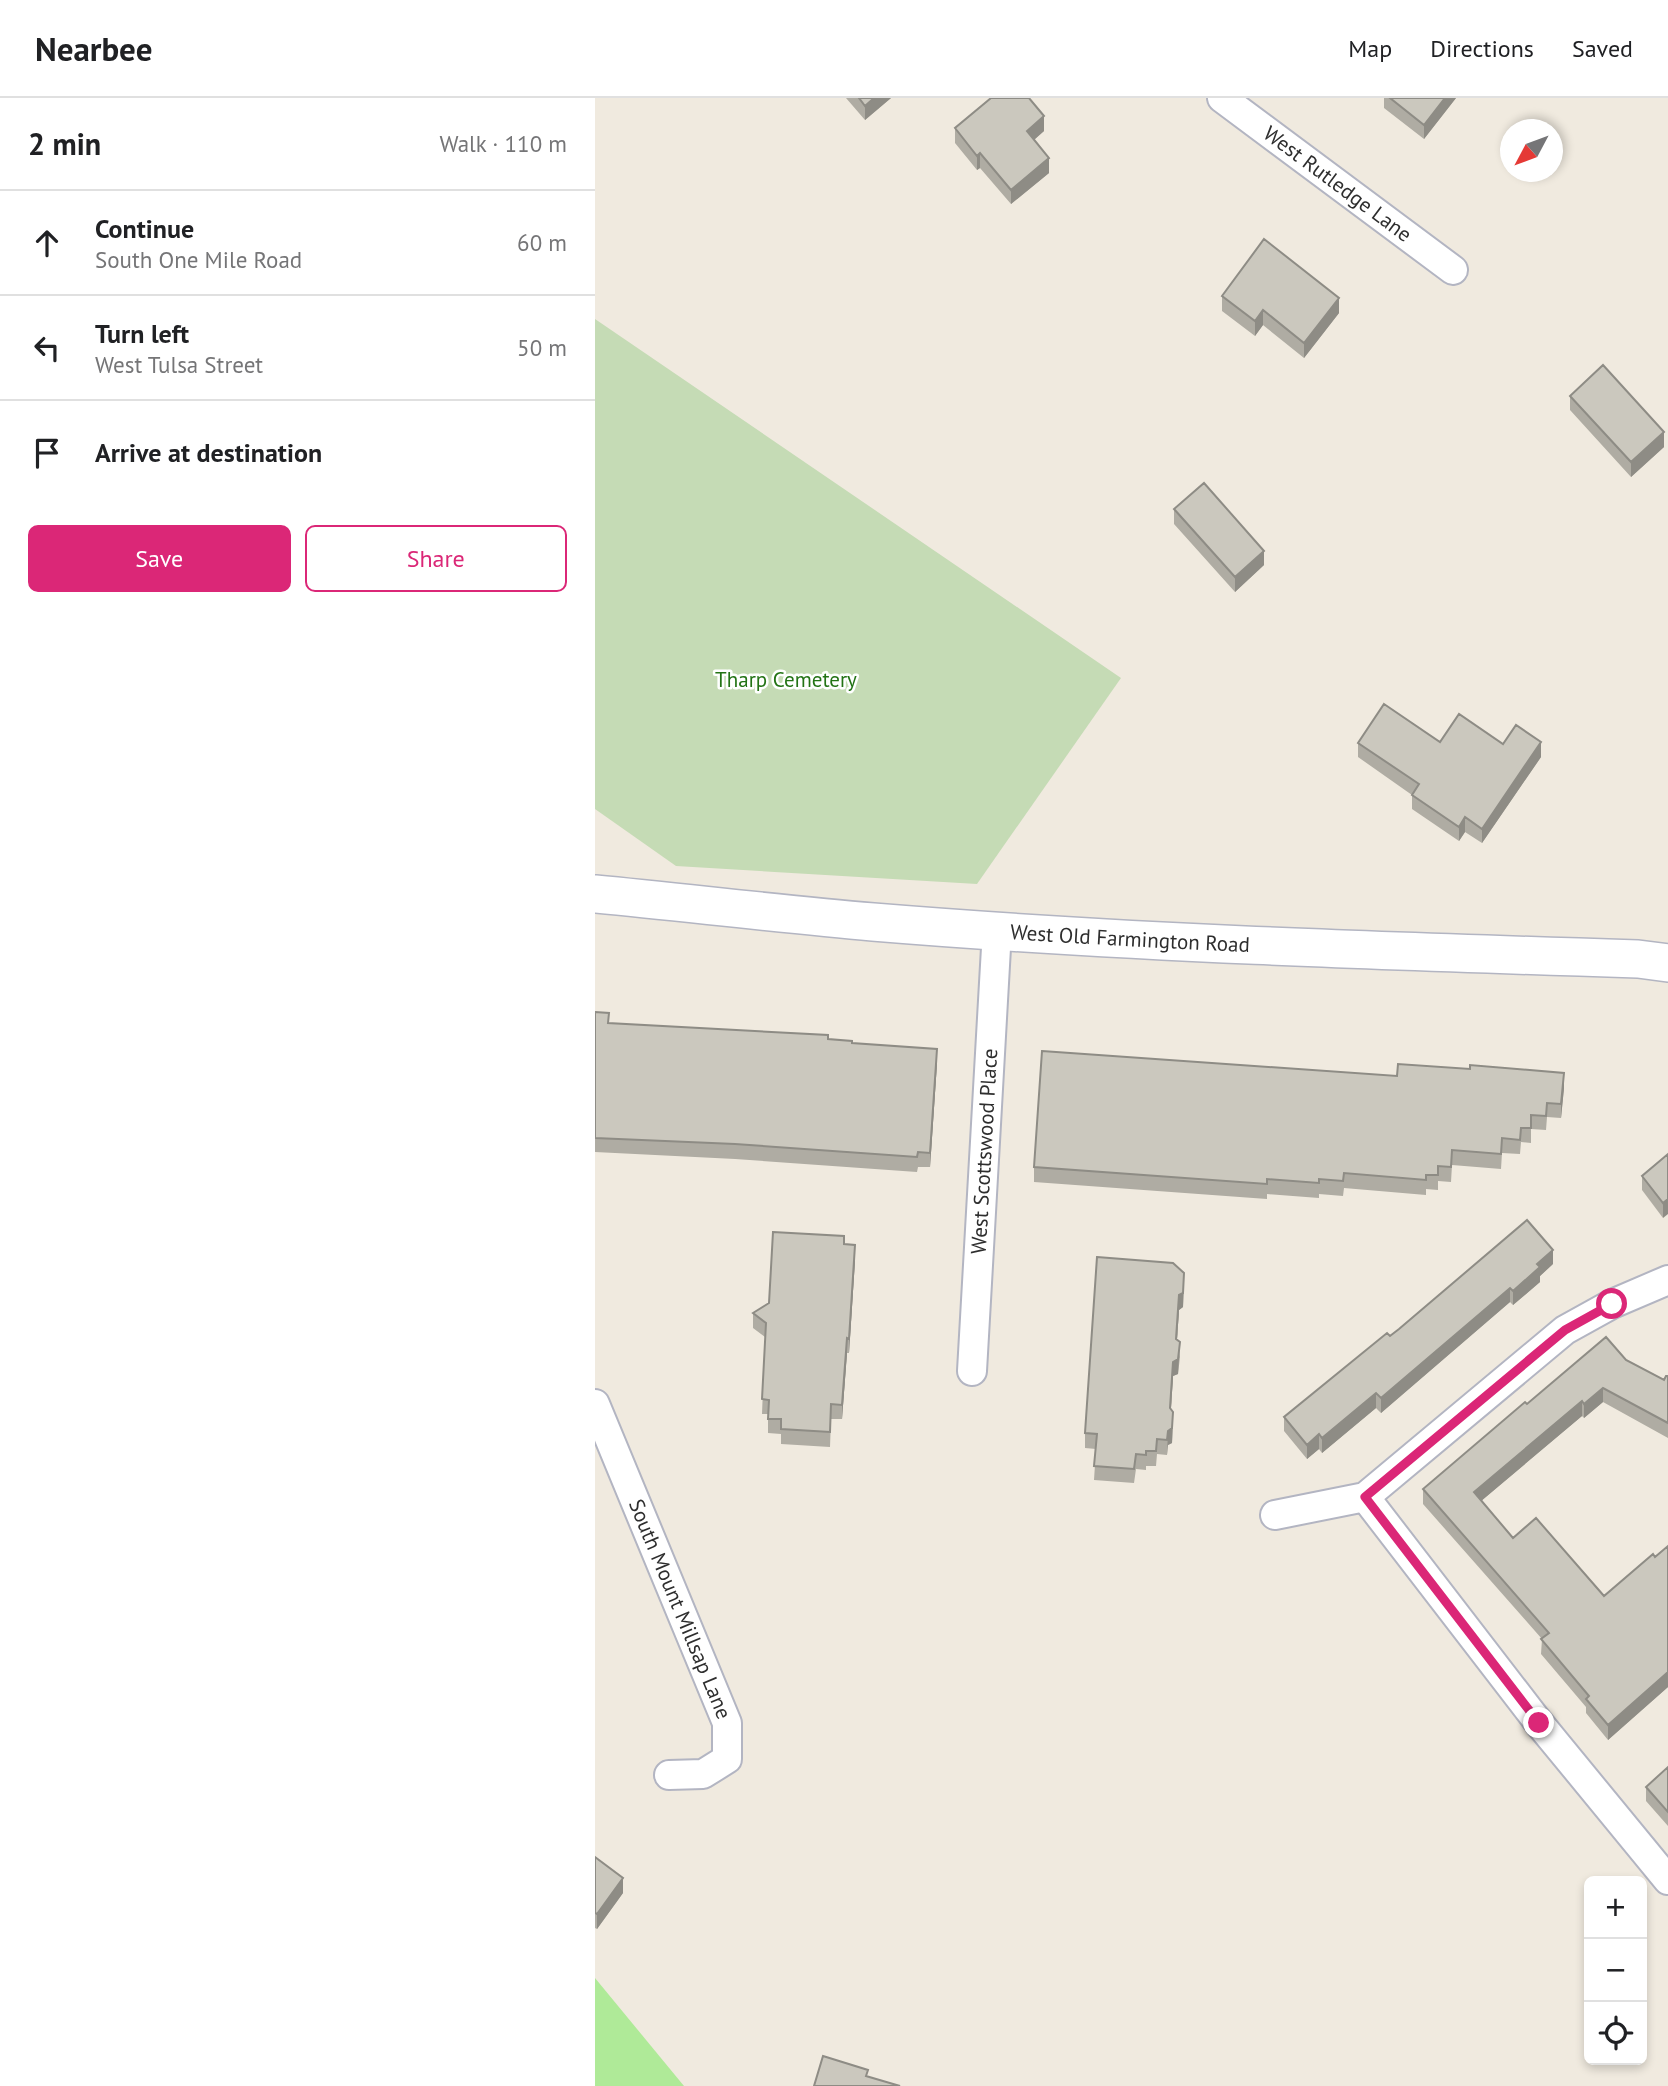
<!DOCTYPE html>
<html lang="en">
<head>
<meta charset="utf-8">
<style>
  body { margin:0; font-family:"PT Sans",sans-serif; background:#f6f6f6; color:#202124 }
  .controls { position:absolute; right:21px; bottom:21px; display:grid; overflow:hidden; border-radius:10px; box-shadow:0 4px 10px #0003 }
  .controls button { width:63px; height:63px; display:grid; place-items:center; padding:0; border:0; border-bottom:2px solid #e0e0e0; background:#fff; color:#202124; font:35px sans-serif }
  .compass { position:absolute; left:905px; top:21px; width:63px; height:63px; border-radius:50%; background:#fff; box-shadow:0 4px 10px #0003; rotate:229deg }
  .stop { position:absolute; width:21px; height:21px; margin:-16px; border:5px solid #db2777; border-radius:50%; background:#fff }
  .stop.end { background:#db2777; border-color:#fff; box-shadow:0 2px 7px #0008 }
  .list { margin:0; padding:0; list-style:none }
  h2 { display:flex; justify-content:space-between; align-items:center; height:91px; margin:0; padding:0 28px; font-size:30px }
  h2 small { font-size:23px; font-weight:400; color:#757577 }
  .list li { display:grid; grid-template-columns:46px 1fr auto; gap:21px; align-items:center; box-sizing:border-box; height:105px; padding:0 28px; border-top:2px solid #e0e0e0 }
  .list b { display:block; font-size:26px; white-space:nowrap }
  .list p { margin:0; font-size:23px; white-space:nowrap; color:#757577 }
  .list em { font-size:23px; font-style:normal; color:#757577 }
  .actions { display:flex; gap:14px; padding:21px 28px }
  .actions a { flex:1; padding:16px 0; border:2px solid #db2777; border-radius:10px; text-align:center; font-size:24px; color:#db2777 }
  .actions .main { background:#db2777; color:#fff }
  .icon { flex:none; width:38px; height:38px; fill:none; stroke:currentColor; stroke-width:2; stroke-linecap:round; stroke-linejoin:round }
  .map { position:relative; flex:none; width:1073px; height:1988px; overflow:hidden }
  header { display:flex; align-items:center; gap:42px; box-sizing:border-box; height:98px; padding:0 35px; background:#fff; border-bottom:2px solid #e0e0e0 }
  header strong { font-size:33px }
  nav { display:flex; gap:38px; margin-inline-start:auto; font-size:24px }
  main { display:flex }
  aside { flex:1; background:#fff }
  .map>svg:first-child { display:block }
  .green { fill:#afea98 }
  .cemetery { fill:#c5dbb5 }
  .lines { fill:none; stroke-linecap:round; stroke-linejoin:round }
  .minor-casing { stroke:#b3b5c2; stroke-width:32 }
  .tertiary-casing { stroke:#b3b5c2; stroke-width:40 }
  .minor { stroke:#fff; stroke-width:28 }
  .tertiary { stroke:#fff; stroke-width:37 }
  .wall { fill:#afaca3 }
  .shaded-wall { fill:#8e8c85 }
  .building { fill:#cbc8be; stroke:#8e8c85; stroke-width:2 }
  .route { stroke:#db2777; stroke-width:9 }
  .labels { text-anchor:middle; stroke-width:5; stroke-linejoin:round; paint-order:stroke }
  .street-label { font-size:21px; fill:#2e2e2e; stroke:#fff }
  .park-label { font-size:21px; fill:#237315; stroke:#fff }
</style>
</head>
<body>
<header>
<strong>Nearbee</strong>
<nav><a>Map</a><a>Directions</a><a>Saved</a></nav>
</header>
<main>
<aside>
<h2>2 min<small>Walk · 110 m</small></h2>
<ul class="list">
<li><svg class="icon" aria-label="ahead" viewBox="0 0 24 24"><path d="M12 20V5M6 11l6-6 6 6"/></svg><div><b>Continue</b><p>South One Mile Road</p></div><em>60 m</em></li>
<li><svg class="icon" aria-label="left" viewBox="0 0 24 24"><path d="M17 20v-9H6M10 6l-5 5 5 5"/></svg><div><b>Turn left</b><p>West Tulsa Street</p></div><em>50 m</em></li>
<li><svg class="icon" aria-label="arrive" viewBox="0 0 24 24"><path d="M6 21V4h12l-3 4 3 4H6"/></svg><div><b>Arrive at destination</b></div></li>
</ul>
<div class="actions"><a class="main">Save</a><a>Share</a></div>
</aside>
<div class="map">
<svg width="1073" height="1988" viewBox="0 0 1073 1988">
  <rect width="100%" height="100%" fill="#f0eadf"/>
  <path class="green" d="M 0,1880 L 89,1988 L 0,1988 Z"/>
  <path class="cemetery" d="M 0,221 L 526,580 L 382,786 L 81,768 L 0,711 Z"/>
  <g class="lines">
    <g class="minor-casing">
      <g id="minor">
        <path id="s1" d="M 627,0 L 858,172"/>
        <path id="s2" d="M 377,1273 L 402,832"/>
        <path id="s3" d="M 0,1306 L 132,1625 L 132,1661 L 108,1676 L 74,1677"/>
        <path d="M 770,1399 L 944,1625 L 1073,1782"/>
        <path d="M 680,1417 L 770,1399 L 970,1232 L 1017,1206 L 1073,1182"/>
      </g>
    </g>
    <g class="tertiary-casing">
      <g id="tertiary">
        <path id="s4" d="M 0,796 C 93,805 186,816 278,824 C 533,845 788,853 1043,861 L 1073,865"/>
      </g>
    </g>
    <use href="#minor" class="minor"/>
    <use href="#tertiary" class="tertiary"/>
  </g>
  <path class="wall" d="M 251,0 L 296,0 L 270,22 Z
    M 789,0 L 861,0 L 829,41 L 789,10 Z
    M 360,30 L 449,33 L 439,42 L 454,75 L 416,106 L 385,70 L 382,72 L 360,45 Z
    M 627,198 L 744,215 L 709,260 L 668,227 L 660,238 L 627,213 Z
    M 975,298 L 1069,349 L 1036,379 L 975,312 Z
    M 579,411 L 669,467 L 640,494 L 579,426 Z
    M 845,644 L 908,646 L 946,659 L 887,745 L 870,734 L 864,743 L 817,711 L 817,697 L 763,659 L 763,645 Z
    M 0,914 L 14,925 L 233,941 L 257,945 L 342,965 L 335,1069 L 323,1069 L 322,1074 L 140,1061 L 0,1054 Z
    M 969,990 L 966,1020 L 952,1019 L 951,1032 L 936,1031 L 936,1045 L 926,1044 L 925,1056 L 907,1055 L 906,1071 L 857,1067 L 856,1084 L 843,1083 L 843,1092 L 831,1091 L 831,1097 L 749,1090 L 748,1098 L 724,1096 L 724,1100 L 672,1096 L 672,1101 L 439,1084 L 439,1069 Z
    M 1073,1056 L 1068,1120 L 1047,1092 L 1047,1078 Z
    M 249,1146 L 260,1162 L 254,1255 L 252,1255 L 247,1321 L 236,1321 L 235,1349 L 186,1346 L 186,1336 L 173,1335 L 173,1316 L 167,1316 L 170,1239 L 158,1230 L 158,1215 L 174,1205 Z
    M 958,1166 L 945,1178 L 945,1184 L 918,1207 L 915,1204 L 786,1315 L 781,1310 L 727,1355 L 724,1351 L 712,1361 L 689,1333 L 689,1319 L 795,1238 Z
    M 589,1190 L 588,1209 L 584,1212 L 582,1242 L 585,1259 L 583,1276 L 578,1278 L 576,1311 L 578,1329 L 577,1345 L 573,1347 L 572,1357 L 562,1356 L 561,1368 L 551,1368 L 551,1372 L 541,1371 L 539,1385 L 499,1382 L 501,1351 L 490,1350 L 490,1335 Z
    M 1031,1262 L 1069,1282 L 1073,1278 L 1073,1340 L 1008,1304 L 989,1320 L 987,1318 L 886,1403 L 918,1440 L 1009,1498 L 1073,1448 L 1073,1589 L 1013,1642 L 991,1615 L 991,1609 L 946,1556 L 947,1541 L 828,1406 L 828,1391 L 932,1306 Z
    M 1073,1669 L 1073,1728 L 1051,1703 L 1051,1689 Z
    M 0,1759 L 28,1795 L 2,1831 L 0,1830 Z"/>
  <path class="shaded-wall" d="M 279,0 L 296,0 L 270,22 L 270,8 Z
    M 850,0 L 861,0 L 829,41 L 829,27 Z
    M 449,18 L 449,33 L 432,48 L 432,33 Z
    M 385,55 L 385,70 L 382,72 L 382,58 Z
    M 454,60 L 454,75 L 416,106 L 416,92 Z
    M 744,200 L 744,215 L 709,260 L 709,245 Z
    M 668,212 L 668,227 L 660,238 L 660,223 Z
    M 1069,334 L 1069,349 L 1036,379 L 1036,364 Z
    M 669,453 L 669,467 L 640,494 L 640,479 Z
    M 946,644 L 946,659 L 887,745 L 887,731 Z
    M 870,719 L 870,734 L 864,743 L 864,729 Z
    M 342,951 L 342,965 L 335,1069 L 335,1055 Z
    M 969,975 L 969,990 L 966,1020 L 966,1006 Z
    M 1073,1101 L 1073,1116 L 1068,1120 L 1068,1105 Z
    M 260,1147 L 260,1162 L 254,1255 L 254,1241 Z
    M 958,1152 L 958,1166 L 945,1178 L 945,1184 L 918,1207 L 918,1193 L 942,1166 Z
    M 589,1175 L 588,1209 L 584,1212 L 581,1256 L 584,1197 Z
    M 915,1190 L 915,1204 L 786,1315 L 786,1300 Z
    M 252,1240 L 252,1255 L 247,1321 L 247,1307 Z
    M 585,1244 L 583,1276 L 578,1278 L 575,1324 L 578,1264 Z
    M 1008,1290 L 1008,1304 L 989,1320 L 989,1306 Z
    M 781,1295 L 781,1310 L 727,1355 L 727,1340 Z
    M 987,1303 L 987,1318 L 879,1409 L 879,1394 Z
    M 578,1314 L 577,1345 L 573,1347 L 572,1357 L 573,1333 Z
    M 724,1336 L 724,1351 L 712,1361 L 712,1347 Z
    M 1073,1574 L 1073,1589 L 1013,1642 L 1013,1627 Z
    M 28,1780 L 28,1795 L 2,1831 L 2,1816 Z"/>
  <path class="building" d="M 264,0 L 279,0 L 270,8 Z
    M 396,0 L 434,0 L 449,18 L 432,33 L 454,60 L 416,92 L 385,55 L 382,58 L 360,30 Z
    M 795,0 L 850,0 L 829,27 Z
    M 669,141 L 744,200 L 709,245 L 668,212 L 660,223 L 627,198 Z
    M 1008,267 L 1069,334 L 1036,364 L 975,298 Z
    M 609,385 L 669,453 L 640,479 L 579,411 Z
    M 789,606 L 845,644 L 864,616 L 908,646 L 921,627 L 946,644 L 887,731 L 870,719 L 864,729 L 817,697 L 824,686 L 763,645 Z
    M 0,914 L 14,915 L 13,925 L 233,937 L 233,941 L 257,943 L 257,945 L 342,951 L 335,1055 L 323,1054 L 322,1059 L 140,1046 L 0,1040 Z
    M 447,953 L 802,978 L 803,966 L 875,971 L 875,967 L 969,975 L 966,1006 L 952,1005 L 951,1018 L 936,1017 L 936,1030 L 926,1030 L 925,1042 L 907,1040 L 906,1056 L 857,1052 L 856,1069 L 843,1068 L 843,1077 L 831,1077 L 831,1082 L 749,1075 L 748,1083 L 724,1081 L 724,1085 L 672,1081 L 672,1086 L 439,1069 Z
    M 1073,1056 L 1073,1101 L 1068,1105 L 1047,1078 Z
    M 932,1122 L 958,1152 L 942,1166 L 945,1169 L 918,1193 L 915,1190 L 786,1300 L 781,1295 L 727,1340 L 724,1336 L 712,1347 L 689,1319 L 792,1235 L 795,1238 L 804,1231 Z
    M 178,1134 L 249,1138 L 249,1146 L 260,1147 L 254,1241 L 252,1240 L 247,1307 L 236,1306 L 235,1334 L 186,1331 L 186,1321 L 173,1321 L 174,1302 L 167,1301 L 171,1225 L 158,1215 L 174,1205 Z
    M 502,1159 L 578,1165 L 589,1175 L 588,1195 L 584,1197 L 581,1241 L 585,1244 L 583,1261 L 578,1264 L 575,1310 L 578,1314 L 577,1330 L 573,1333 L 572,1342 L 562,1341 L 561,1353 L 551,1353 L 551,1357 L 541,1356 L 539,1371 L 499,1368 L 502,1336 L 490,1335 Z
    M 1011,1239 L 1031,1262 L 1069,1282 L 1071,1278 L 1073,1278 L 1073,1325 L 1008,1290 L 989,1306 L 987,1303 L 879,1394 L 918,1440 L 941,1420 L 1009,1498 L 1058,1456 L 1060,1459 L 1073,1448 L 1073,1574 L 1013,1627 L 991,1601 L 994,1598 L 946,1541 L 954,1535 L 828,1391 L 930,1304 L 932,1306 Z
    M 1073,1669 L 1073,1714 L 1051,1689 Z
    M 0,1759 L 28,1780 L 2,1816 L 0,1815 Z
    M 228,1958 L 273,1972 L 271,1978 L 305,1988 L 219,1988 Z"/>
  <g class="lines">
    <path class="route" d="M 944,1625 L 770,1399 L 970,1232 L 1017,1206"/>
  </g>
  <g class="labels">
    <g class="street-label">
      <text dy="7" stroke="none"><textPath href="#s1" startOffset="144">West Rutledge Lane</textPath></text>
      <text dy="7" stroke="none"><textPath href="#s4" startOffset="537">West Old Farmington Road</textPath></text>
      <text dy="7" stroke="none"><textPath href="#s2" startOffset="220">West Scottswood Place</textPath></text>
      <text dy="7" stroke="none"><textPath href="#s3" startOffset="222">South Mount Millsap Lane</textPath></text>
    </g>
    <g class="park-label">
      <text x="191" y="589">Tharp Cemetery</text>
    </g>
  </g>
</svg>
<div class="controls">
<button>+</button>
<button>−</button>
<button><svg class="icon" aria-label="locate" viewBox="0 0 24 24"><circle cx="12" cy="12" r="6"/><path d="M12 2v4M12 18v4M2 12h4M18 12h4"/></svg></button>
</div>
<svg class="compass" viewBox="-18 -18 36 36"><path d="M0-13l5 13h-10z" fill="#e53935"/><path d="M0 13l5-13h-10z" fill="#757577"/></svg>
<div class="stop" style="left:1017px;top:1206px"></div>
<div class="stop end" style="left:944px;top:1625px"></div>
</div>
</main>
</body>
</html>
